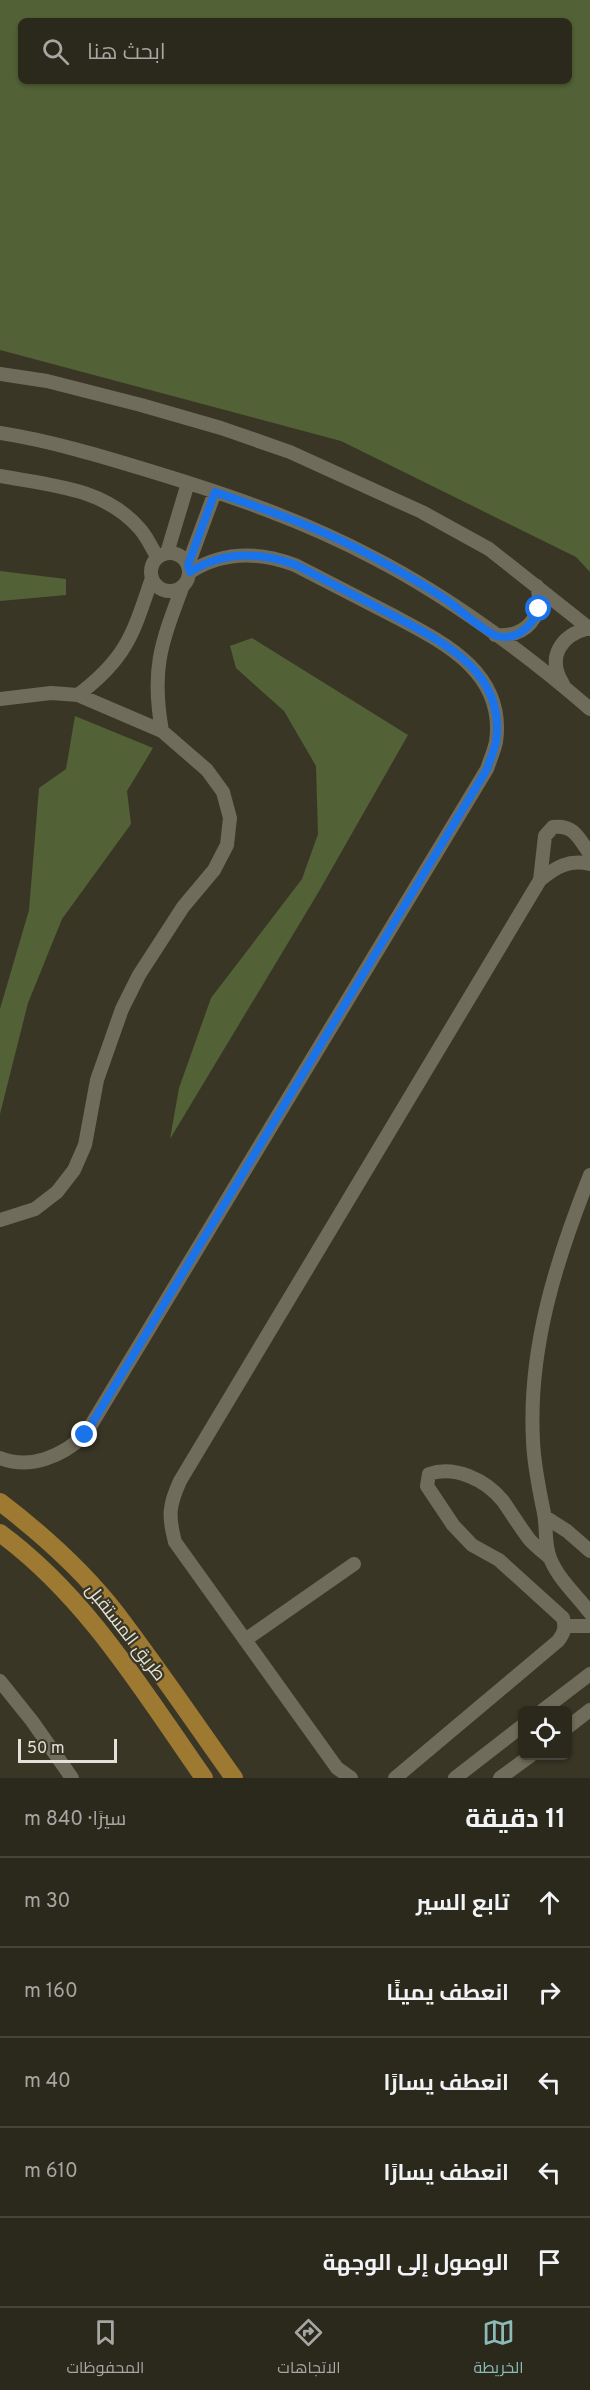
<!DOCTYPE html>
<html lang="ar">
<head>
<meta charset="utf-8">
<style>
  body { margin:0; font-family:Overpass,Cairo,sans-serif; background:#373429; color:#f1f3f6; direction:rtl }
  .controls { position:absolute; right:18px; bottom:18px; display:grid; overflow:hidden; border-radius:9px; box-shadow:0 2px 4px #0004 }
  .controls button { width:54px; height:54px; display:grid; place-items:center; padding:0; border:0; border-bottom:2px solid #47443b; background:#2b281c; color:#f1f3f6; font:30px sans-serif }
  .scale { position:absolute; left:18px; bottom:15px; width:99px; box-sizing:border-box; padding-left:6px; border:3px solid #e4e2d8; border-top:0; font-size:16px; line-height:21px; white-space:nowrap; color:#e4e2d8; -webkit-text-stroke:4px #393626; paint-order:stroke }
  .stop { position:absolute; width:18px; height:18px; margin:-14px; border:4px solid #1a73e8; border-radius:50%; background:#fff }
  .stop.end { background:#1a73e8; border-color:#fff; box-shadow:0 2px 6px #0008 }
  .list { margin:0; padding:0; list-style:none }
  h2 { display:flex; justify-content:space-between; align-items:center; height:78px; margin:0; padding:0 24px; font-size:26px }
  h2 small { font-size:20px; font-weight:400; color:#a6a6a3 }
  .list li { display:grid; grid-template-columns:39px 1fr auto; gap:18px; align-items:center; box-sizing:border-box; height:90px; padding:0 24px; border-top:2px solid #47443b }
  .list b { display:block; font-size:22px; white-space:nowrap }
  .list em { font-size:20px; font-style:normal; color:#a6a6a3 }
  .icon { flex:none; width:33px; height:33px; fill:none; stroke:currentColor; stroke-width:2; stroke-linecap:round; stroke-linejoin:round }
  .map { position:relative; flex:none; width:590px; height:1778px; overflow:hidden; direction:ltr }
  .search { position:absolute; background:#2b281c; box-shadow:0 2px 4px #0004; left:18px; right:18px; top:18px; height:66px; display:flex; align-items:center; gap:15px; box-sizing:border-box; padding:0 21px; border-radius:9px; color:#a6a6a3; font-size:22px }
  .sheet { height:528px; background:#2b281c }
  nav { display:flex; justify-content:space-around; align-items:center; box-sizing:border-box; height:84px; border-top:2px solid #47443b; background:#2b281c; font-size:16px; color:#a6a6a3 }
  nav a { display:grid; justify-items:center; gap:3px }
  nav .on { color:#8bbbb9 }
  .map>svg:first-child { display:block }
  .green { fill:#526136; fill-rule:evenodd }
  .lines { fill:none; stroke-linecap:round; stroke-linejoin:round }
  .minor { stroke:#6f6c5b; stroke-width:14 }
  .major { stroke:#9d7932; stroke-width:18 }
  .route { stroke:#1a73e8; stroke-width:8 }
  .labels { text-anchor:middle; stroke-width:4.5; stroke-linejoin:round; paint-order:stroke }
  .street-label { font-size:18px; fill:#e4e2d8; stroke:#393626 }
</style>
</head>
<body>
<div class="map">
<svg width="590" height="1778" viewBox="0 0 590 1778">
  <rect width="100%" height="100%" fill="#393626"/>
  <path class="green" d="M 0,0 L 590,0 L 590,572 L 576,557 L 341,441 L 0,350 ZM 21,21 L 569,21 L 569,81 L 21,81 Z
    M 0,571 L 66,579 L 66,595 L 0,601 Z
    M 252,638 L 408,735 L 318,893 L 170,1139 L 179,1088 L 211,998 L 302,879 L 318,834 L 316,766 L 284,711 L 236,668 L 230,646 Z
    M 75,716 L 153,748 L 127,791 L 131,824 L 62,919 L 28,1003 L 0,1114 L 0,1009 L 29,910 L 39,788 L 66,769 Z"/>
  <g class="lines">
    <path class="minor" d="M 0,374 L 47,381 L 141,405 L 221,428 L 290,452 L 422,512 L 489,549 L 590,629
      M 0,433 C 51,441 101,456 150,471 C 226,494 303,520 374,558 C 448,596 528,655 590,709
      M 0,476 C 50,485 105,488 140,529 C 147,537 152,548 157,557
      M151 572a19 19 0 1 1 38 0a19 19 0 1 1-38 0Z
      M 167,553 L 188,483
      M 188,565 L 215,492
      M 495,635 C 526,638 545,616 537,586
      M 563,684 C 546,657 561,635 589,628
      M 78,695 C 127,658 133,634 152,578
      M 0,699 L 51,693 L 78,695 L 162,731 L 207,770 L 223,792 L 230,818 L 227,845 L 214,870 L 183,907 L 139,975 L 122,1009 L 97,1080 L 85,1145 L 74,1170 L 57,1192 L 35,1209 L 0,1220
      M 162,731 C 151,669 161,644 182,588
      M 540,880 L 545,836 L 553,827 C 574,824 579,839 590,854
      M 590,1175 C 556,1260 528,1349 533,1441 C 534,1466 539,1489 544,1513 C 547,1528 544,1543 550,1558 C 558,1579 577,1595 590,1613
      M 0,1458 C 31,1470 62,1456 85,1435 L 487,769 C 490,760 494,751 496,742 C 506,673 445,643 394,616 C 361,599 328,582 295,565 C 260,552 223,551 190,572
      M 545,1517 L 567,1531 L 590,1551
      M 565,1626 L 590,1626
      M 245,1640 L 354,1564
      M 0,1681 L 32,1721 L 72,1778
      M 543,1710 L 590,1674
      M 568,1727 L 590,1710
      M 351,1778 L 337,1768 L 175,1542 C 168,1516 169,1505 180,1481 L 540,880 C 556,867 569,859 590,864
      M 395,1778 L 558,1641 C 564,1633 566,1628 563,1618 L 499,1560 L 472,1545 L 453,1525 L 427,1486 L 429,1474 C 455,1465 486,1480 503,1501 C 512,1514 520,1527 529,1539 C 535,1546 543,1552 550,1558
      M 455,1778 L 522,1726
      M 500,1778 L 530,1756"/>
    <path class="major" d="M 0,1502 C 42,1534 84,1572 116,1613 C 157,1667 195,1723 234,1778
      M 0,1533 C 87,1597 143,1691 204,1778"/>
  </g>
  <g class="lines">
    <path class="route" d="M 85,1435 L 487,769 C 490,760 494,751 496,742 C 506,673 445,643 394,616 C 361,599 328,582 296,565 C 260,552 223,551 190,572 L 188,565 L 215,492 C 270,511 326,530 377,559 C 401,572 426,586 448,601 C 459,609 486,633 497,636 C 517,641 532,626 539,609"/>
  </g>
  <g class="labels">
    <g class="street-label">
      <text transform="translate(126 1632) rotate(52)" y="6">طريق المستقبل</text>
    </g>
  </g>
</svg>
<div class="controls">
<button><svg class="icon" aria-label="locate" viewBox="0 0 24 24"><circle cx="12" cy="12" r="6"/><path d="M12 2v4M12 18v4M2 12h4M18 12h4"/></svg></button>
</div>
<div class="scale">50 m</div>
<div class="stop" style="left:539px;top:609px"></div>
<div class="stop end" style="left:85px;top:1435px"></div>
<div class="search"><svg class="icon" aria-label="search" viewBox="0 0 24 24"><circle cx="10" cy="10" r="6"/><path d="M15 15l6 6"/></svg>ابحث هنا</div>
</div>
<section class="sheet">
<h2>11 دقيقة<small>سيرًا · 840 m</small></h2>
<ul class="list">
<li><svg class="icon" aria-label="ahead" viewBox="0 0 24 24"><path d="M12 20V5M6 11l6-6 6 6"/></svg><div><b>تابع السير</b></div><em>30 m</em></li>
<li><svg class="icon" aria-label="right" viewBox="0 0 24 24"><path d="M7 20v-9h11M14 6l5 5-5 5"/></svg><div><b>انعطف يمينًا</b></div><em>160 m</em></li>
<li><svg class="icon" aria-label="left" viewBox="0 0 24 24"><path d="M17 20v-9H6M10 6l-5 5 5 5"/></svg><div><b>انعطف يسارًا</b></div><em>40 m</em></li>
<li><svg class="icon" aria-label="left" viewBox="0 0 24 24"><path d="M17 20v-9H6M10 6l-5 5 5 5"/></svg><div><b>انعطف يسارًا</b></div><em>610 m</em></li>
<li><svg class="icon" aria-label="arrive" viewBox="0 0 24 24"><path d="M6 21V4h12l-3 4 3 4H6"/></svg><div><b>الوصول إلى الوجهة</b></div></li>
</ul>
</section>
<nav>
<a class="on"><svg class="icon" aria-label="map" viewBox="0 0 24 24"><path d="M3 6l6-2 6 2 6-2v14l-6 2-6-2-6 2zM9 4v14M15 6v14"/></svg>الخريطة</a>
<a><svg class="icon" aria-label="directions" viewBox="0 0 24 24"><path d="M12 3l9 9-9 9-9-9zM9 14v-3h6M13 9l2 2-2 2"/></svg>الاتجاهات</a>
<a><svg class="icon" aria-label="saved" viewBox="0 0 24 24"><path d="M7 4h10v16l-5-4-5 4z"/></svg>المحفوظات</a>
</nav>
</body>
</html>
